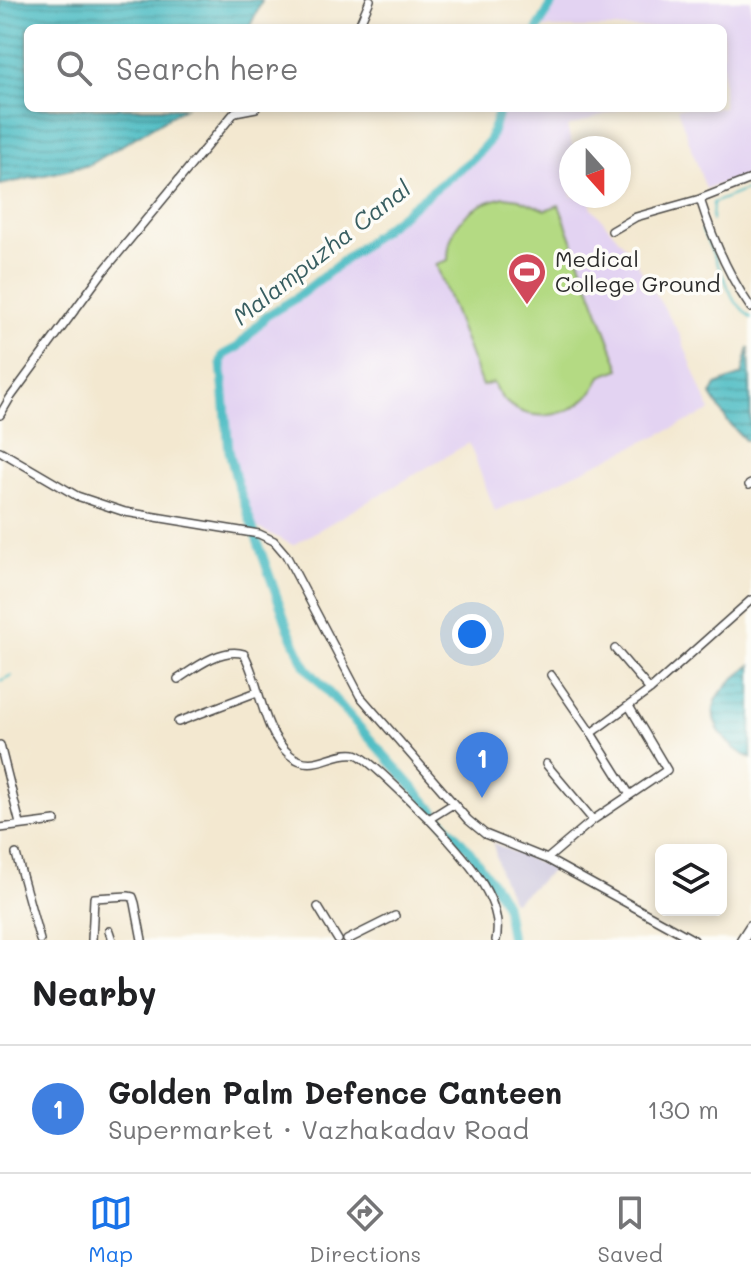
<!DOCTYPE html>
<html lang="en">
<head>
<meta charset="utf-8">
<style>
  body { margin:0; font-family:Mali,sans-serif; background:#f2f2f2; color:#202124 }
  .controls { position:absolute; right:24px; bottom:24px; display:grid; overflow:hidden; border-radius:12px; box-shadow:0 4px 12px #0003 }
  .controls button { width:72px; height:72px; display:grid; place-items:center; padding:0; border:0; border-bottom:2px solid #e0e0e0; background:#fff; color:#202124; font:40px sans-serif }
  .compass { position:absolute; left:559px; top:136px; width:72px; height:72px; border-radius:50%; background:#fff; box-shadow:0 4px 12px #0003; rotate:159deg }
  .you { position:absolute; left:472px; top:634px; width:28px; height:28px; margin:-20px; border:6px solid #fff; border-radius:50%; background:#1a73e8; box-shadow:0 0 0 12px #1a73e833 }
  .badge { display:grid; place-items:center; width:52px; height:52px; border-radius:50%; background:#1a73e8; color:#fff; font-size:26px; font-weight:700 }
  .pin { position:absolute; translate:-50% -66px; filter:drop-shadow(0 2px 4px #0008) }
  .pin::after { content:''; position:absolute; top:42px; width:28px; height:24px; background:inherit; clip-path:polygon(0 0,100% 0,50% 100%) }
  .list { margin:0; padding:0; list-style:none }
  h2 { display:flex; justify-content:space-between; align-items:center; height:104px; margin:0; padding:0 32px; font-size:34px }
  h2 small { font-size:26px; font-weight:400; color:#757577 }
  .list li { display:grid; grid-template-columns:52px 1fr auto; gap:24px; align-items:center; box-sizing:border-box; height:128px; padding:0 32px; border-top:2px solid #e0e0e0 }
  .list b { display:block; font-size:30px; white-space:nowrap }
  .list p { margin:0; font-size:26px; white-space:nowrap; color:#757577 }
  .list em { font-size:26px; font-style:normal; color:#757577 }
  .icon { flex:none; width:44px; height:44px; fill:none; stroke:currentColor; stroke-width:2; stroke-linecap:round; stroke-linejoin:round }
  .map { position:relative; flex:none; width:751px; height:940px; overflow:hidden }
  .search { position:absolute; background:#fff; box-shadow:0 4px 12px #0003; left:24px; right:24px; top:24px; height:88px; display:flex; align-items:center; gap:20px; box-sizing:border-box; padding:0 28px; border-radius:12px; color:#757577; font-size:30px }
  .sheet { height:232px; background:#fff }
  nav { display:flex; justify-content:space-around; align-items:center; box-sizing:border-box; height:112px; border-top:2px solid #e0e0e0; background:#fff; font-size:22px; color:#757577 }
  nav a { display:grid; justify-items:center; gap:4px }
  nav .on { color:#1a73e8 }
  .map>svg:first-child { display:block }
  .built { fill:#e3d3f2 }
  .industrial { fill:#c6c0da }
  .pitch { fill:#b4da83; stroke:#708257; stroke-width:2 }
  .water { fill:url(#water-rules); stroke:#3d7478; stroke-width:2 }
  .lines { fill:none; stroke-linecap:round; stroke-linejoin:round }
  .stream { stroke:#4fbdc4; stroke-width:2 }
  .canal { stroke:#4fbdc4; stroke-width:9 }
  .street-casing { stroke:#494744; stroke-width:10 }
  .secondary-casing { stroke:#494744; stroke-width:13 }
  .street { stroke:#fff; stroke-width:7 }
  .secondary { stroke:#fff; stroke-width:10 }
  .labels { text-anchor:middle; stroke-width:7; stroke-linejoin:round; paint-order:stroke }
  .poi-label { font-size:22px; fill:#2b2b2b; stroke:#fdfcf7; text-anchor:start }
  .water-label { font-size:24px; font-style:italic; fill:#385e61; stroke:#fdfcf7 }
</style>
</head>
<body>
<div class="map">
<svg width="751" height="940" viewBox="0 0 751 940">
  <defs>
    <pattern id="water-rules" width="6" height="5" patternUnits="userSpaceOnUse" patternTransform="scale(2)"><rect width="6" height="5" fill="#4fbdc4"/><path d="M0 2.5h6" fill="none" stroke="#429a9f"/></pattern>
  </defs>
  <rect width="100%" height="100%" fill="#fdfcf7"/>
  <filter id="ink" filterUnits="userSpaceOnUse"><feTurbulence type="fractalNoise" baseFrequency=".0125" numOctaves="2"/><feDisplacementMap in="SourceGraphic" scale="16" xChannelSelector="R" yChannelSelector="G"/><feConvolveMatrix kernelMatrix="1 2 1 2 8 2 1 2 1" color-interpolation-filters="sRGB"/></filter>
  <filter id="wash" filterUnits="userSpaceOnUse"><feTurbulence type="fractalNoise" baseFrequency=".006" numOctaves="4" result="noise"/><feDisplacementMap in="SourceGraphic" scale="32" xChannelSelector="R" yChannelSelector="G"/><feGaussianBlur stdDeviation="1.8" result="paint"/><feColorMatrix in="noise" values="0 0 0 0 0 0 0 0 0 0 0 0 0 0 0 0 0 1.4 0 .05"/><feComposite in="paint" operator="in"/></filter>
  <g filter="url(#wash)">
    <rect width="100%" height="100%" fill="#f3e8d0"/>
    <path class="built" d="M 556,0 L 751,0 L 751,173 L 706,189 L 677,108 L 723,108 L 723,28 L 540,28 Z
      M 501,108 L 623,108 L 567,127 L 573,148 L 571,148 L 571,196 L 588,196 L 592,208 L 630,252 L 679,333 L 710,411 L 495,511 L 469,443 L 293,545 L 254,526 L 234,470 L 223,362 L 225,354 L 238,349 L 268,315 L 316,285 L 421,199 L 475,160 L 491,142 Z"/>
    <path class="industrial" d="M 493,843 L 513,852 L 554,869 L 513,903 L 500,873 Z"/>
    <path class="pitch" d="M 505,197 L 519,199 L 545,210 L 559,205 L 620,369 L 601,376 C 584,422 513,432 493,383 L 482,386 L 436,264 L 448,260 C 448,224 471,204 505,197 Z"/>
    <path class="water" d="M 0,0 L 262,0 L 249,28 L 28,28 L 28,108 L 184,108 L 89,165 L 0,185 Z
      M 749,347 L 751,440 L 745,440 L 728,422 L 711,395 L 716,385 L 742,375 Z
      M 751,665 L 751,758 C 738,753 729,745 721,734 C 700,703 728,683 751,665 Z"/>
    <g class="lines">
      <path class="stream" d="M 712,221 L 713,203 L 751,188
        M 702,230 L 734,300 L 751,318
        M 0,681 L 12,675"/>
      <path class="canal" d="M 538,28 L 554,0
        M 500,108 L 489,141 L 474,158 L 296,298 L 266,316 L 238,347 L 223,355 L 221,362 L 229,451 L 237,483 L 288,628 L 306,667 L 468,849 L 496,888 L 505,904 L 511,940"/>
    </g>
  </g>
  <g filter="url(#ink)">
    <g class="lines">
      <g class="street-casing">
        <path id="street" d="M 358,28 L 370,0
          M 700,199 C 712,237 728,275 751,308
          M 612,231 L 636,217 L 700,199 L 751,179
          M 0,415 L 10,398 L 102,273 L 235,112 L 256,108
          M 0,451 L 77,496 L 125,512 L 259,534 L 274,541 L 286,555 L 360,696 L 468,820 L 485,834 L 547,859 L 694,940
          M 749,485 L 751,484
          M 615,649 L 650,690
          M 551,675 L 591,733
          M 178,679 C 196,667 222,647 244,654 C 261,685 261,730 290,755 C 313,774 331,751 355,754 C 366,755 417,808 429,819
          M 629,706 L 667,770 L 630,795
          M 178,722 L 257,692
          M 0,745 L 20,824
          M 546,764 L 593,820
          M 453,804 L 429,819 C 456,848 506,897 496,940
          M 0,828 L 55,821
          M 16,854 L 40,940
          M 547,859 L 593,820 L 630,795 L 591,733 L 650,690 L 751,600
          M 318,907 L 338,940
          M 109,931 L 112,940
          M 92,940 L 94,898 L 128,896 L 133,897 L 135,903 L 142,940
          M 347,940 L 395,916"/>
      </g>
      <g class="secondary-casing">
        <path id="secondary" d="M 742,940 L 751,926"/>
      </g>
      <use href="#street" class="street"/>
      <use href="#secondary" class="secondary"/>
    </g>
  </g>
  <defs>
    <g id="stadium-pin" transform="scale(2)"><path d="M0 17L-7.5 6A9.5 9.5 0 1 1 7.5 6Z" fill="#d1495b" stroke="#fdfcf7"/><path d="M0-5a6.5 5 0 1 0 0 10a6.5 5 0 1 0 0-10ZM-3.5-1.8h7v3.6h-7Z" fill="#fff"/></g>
  </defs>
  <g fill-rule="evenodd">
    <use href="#stadium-pin" x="527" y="272"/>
  </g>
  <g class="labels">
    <g class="poi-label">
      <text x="555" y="267">Medical<tspan x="555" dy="25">College Ground</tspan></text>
    </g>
    <g class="water-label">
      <text transform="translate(322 253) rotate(-38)" y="8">Malampuzha Canal</text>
    </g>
  </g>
</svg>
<div class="controls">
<button><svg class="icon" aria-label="layers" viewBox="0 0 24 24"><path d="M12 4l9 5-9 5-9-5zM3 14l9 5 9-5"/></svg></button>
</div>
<svg class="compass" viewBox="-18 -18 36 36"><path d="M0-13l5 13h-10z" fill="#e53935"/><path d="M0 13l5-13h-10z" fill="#757577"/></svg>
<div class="you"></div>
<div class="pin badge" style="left:482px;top:798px;background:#3f7fe0">1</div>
<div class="search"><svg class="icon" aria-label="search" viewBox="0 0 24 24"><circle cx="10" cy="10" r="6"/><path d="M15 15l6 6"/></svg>Search here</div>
</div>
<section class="sheet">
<h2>Nearby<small></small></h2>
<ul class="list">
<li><span class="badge" style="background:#3f7fe0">1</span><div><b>Golden Palm Defence Canteen</b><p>Supermarket · Vazhakadav Road</p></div><em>130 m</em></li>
</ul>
</section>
<nav>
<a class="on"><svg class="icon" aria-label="map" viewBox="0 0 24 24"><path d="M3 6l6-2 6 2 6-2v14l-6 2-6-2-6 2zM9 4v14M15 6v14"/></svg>Map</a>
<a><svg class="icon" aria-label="directions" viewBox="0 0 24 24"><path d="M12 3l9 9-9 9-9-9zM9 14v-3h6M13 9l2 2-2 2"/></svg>Directions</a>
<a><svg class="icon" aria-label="saved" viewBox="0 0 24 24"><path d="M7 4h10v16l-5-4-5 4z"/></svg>Saved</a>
</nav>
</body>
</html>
